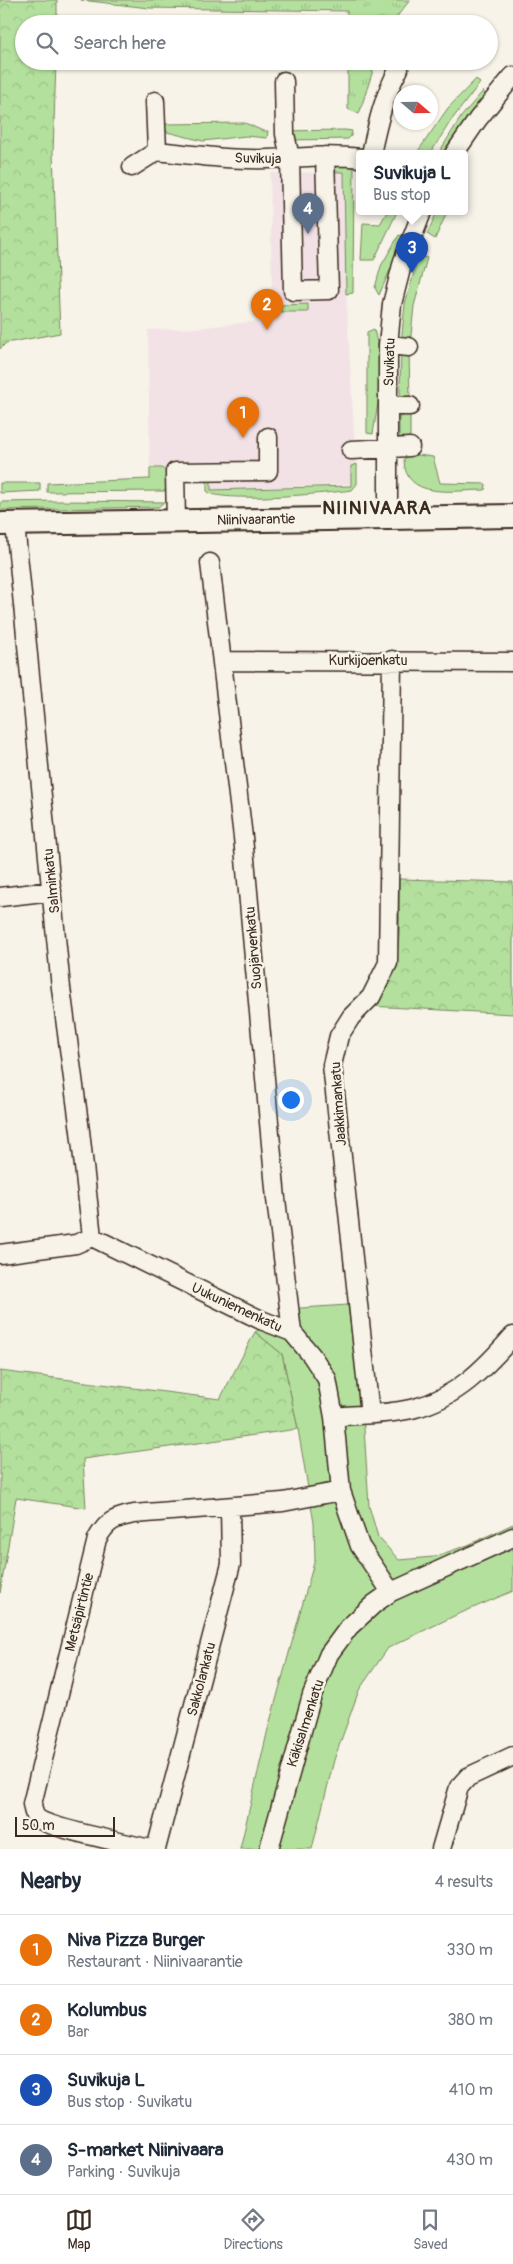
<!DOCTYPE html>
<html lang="en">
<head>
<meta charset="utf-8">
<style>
  body { margin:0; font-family:Pangolin,sans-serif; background:#f2f2f3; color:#1f2937 }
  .compass { position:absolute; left:393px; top:85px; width:45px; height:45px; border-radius:50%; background:#fff; box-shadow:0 1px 4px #0004; rotate:110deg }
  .scale { position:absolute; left:15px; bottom:12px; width:100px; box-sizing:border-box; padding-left:5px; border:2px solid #3b2a1e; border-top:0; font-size:14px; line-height:18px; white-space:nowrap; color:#3b2a1e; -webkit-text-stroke:4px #f7f3e8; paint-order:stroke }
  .you { position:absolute; left:290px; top:1099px; width:18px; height:18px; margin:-12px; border:4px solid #fff; border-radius:50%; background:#1a73e8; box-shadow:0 0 0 8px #1a73e833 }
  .badge { display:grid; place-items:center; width:32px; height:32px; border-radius:50%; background:#3b2a1e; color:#fff; font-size:16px; font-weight:700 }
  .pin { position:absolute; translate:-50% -41px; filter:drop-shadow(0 1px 2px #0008) }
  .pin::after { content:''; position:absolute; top:26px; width:18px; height:15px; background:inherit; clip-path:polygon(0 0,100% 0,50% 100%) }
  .popup { position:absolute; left:356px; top:150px; width:112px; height:65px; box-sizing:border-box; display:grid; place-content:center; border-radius:5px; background:#fff; filter:drop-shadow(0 1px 4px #0005); font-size:16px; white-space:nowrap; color:#747a83 }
  .popup b { font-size:19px; color:#1f2937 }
  .popup::after { content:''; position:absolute; left:50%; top:100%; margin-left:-10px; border:10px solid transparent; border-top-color:#fff }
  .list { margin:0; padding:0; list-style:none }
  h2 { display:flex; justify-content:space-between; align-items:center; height:65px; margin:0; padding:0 20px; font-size:21px }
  h2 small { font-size:16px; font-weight:400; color:#747a83 }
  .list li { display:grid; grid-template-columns:32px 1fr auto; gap:15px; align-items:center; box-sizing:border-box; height:70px; padding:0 20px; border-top:1px solid #e0e1e3 }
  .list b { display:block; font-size:19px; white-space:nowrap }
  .list p { margin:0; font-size:16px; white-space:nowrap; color:#747a83 }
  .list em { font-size:16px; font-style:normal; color:#747a83 }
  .icon { flex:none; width:28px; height:28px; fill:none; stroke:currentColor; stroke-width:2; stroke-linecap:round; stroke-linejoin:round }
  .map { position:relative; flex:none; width:513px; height:1849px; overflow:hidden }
  .search { position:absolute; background:#fff; box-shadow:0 1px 4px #0004; left:15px; right:15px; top:15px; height:55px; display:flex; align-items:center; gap:12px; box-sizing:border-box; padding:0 18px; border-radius:28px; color:#747a83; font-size:19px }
  .sheet { height:345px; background:#fff }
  nav { display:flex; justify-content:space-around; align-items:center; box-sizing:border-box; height:70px; border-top:1px solid #e0e1e3; background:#fff; font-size:14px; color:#747a83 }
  nav a { display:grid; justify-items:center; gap:2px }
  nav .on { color:#3b2a1e }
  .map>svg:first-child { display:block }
  .built { fill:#f2e2e6 }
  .grass { fill:#b4e09e; stroke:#78855e }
  .forest { fill:url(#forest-crowns); stroke:#78855e }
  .park { fill:url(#park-tufts); stroke:#78855e }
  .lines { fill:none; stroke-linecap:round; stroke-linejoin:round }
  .minor-casing { stroke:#3b2a1e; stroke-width:21 }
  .major-casing { stroke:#3b2a1e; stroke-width:26 }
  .minor { stroke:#f7f3e8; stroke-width:18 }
  .major { stroke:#f7f3e8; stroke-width:22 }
  .labels { text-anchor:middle; stroke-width:5; stroke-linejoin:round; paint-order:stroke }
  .street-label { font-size:14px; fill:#3b2a1e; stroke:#f7f3e8 }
  .district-label { font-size:19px; font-weight:bold; letter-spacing:1px; fill:#3b2a1e; stroke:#f7f3e8 }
</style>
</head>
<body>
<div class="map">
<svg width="513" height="1849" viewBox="0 0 513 1849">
  <defs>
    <pattern id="forest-crowns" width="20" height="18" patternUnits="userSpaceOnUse" patternTransform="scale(1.25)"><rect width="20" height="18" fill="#b4e09e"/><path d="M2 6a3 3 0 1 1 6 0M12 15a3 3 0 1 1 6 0" fill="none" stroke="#9cc088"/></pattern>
    <pattern id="park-tufts" width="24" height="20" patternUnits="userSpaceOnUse" patternTransform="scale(1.25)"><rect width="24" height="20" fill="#b4e09e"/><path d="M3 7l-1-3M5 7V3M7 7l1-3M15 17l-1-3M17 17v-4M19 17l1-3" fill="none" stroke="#9cc088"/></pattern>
  </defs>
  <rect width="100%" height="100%" fill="#f7f3e8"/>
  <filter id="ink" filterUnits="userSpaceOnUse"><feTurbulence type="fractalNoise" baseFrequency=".02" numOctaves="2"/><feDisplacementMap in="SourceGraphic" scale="10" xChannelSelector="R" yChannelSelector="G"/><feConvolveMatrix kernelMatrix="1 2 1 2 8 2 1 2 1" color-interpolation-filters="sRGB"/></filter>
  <g filter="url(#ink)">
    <path class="built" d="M 344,172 L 346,294 L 357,484 L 211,490 L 211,479 L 150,479 L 148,330 L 196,328 L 269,320 L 272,298 L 270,173 Z"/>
    <path class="grass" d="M 476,79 L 480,83 L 450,122 L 430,154 L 416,154 L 448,108 Z
      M 483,91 L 487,96 L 446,154 L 438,154 L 461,117 Z
      M 245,123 L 263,131 L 268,131 L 267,138 L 246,136 L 203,141 L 167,132 L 163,124 Z
      M 345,130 L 352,131 L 351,136 L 348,139 L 291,140 L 280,131 Z
      M 337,165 L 354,165 L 353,293 L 346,294 L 344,172 L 334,172 Z
      M 387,212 L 397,212 L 374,260 L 361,260 L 363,223 L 380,224 Z
      M 437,212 L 447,212 L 435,239 L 427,234 Z
      M 399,235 L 404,237 L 402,243 L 379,295 L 375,288 L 381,266 Z
      M 419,255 L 427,258 L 414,306 L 410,345 L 401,344 L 405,304 Z
      M 308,304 L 308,312 L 281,312 L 281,305 Z
      M 374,329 L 380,357 L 381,384 L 373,434 L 367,433 L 367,332 Z
      M 401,350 L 409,350 L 410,403 L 403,402 L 400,392 Z
      M 410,414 L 410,439 L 403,442 L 399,435 L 399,417 Z
      M 410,454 L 433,457 L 440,483 L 486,484 L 485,490 C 456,490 404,501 404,459 Z
      M 357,464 L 357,484 L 352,490 C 331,493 218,504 207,491 L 207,478 L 211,478 L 211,490 L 351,486 L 351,466 Z
      M 150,468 L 162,468 L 166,472 L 167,489 L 164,491 L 47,492 L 47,483 L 150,479 Z
      M 0,483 L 40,483 L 40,491 L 0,493 Z
      M 61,501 L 164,502 L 158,507 L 0,510 L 1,502 Z
      M 348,1305 L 364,1428 L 369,1506 L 378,1537 L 399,1560 L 433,1557 L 468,1545 L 513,1524 L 513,1591 L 454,1616 L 388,1648 L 359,1690 L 334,1760 L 312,1849 L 240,1849 L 268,1729 L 315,1559 L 314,1523 L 298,1429 L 282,1354 L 255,1332 L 301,1308 Z"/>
    <path class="forest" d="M 0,0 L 57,0 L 57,24 L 24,24 L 24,61 L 56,61 L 53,153 L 60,333 L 6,343 L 0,349 Z
      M 399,879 L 513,882 L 513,1014 L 370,1006 C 407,969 398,928 399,879 Z
      M 255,1332 L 282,1354 L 298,1429 L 83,1459 L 86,1508 L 16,1498 L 0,1593 L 0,1371 L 220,1399 Z"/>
    <path class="park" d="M 81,0 L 410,0 L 391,24 L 347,24 L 347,11 L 149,8 Z
      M 348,61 L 376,61 L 359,114 L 348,109 Z"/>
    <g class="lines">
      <g class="minor-casing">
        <path id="minor" d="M 284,81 L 285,134 L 290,158 L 293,291 L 329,290 L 325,156
          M 155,101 L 157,151
          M 157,151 C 193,155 230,160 268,159 C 298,158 329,154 360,158
          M 371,154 C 377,126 384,94 399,69
          M 454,154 L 478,119 L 513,76
          M 132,167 L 157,151
          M 388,345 L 409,347
          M 388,406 L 410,406
          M 351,450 L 410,447
          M 388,517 L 388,345 L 392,304 L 403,261 L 422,212
          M 176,521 L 175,472 L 268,471 L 268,437
          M 15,524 L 61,988 L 80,1131 L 92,1237
          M 210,563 L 243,837 L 276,1199 L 292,1332
          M 223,661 L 513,662
          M 0,897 L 52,891
          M 0,1254 L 76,1244 L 92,1237 L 261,1320 L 292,1332 L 312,1356 L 327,1379 L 334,1417 L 341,1491 L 360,1546 L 391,1592
          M 370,1414 L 332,1065 L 339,1036 L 351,1017 L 371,997 L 388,963 L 392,660
          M 334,1417 C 360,1414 389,1415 415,1408 C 456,1398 486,1367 513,1336
          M 150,1849 C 131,1844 48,1828 37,1818 C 33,1814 33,1809 32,1804 L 97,1539 C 107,1521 114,1518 134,1514 L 283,1502 L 341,1491
          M 156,1849 L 231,1564 L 230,1507
          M 269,1849 L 312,1695 L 329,1654 L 349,1627 L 374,1604 L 391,1592 L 513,1537
          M 441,1849 L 459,1787 L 468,1777 L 513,1756"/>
      </g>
      <g class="major-casing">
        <path id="major" d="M 0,524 L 513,516"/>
      </g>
      <use href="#minor" class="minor"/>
      <use href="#major" class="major"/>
    </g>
  </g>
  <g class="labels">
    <g class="street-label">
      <text transform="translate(258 158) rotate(1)" y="5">Suvikuja</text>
      <text transform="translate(389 362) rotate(-88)" y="5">Suvikatu</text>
      <text transform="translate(256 519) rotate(-1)" y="5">Niinivaarantie</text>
      <text x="368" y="665">Kurkijoenkatu</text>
      <text transform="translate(51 881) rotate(-96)" y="5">Salminkatu</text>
      <text transform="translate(253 948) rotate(-95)" y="5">Suojärvenkatu</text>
      <text transform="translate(338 1104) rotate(-94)" y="5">Jaakkimankatu</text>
      <text transform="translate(237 1307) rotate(25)" y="5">Uukuniemenkatu</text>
      <text transform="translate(79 1612) rotate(-76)" y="5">Metsäpirtintie</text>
      <text transform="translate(201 1679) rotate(-75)" y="5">Sakkolankatu</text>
      <text transform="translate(305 1723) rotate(-72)" y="5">Käkisalmenkatu</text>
    </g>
    <g class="district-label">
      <text x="377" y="514">NIINIVAARA</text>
    </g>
  </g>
</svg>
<svg class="compass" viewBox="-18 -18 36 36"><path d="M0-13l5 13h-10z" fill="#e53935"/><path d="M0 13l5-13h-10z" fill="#747a83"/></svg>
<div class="scale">50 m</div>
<div class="you"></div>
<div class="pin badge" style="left:243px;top:438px;background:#e8710a">1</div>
<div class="pin badge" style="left:267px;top:330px;background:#e8710a">2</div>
<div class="pin badge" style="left:412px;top:273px;background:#1a4fb4">3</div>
<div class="popup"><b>Suvikuja L</b>Bus stop</div>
<div class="pin badge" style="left:308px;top:234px;background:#5c6f8a">4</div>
<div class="search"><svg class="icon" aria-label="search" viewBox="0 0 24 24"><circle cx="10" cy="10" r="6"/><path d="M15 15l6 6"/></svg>Search here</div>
</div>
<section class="sheet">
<h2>Nearby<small>4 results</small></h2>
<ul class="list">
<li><span class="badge" style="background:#e8710a">1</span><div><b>Niva Pizza Burger</b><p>Restaurant · Niinivaarantie</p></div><em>330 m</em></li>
<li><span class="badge" style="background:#e8710a">2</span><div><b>Kolumbus</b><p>Bar</p></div><em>380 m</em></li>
<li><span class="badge" style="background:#1a4fb4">3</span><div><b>Suvikuja L</b><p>Bus stop · Suvikatu</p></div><em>410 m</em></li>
<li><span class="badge" style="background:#5c6f8a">4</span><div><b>S-market Niinivaara</b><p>Parking · Suvikuja</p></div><em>430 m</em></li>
</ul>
</section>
<nav>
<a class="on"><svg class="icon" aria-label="map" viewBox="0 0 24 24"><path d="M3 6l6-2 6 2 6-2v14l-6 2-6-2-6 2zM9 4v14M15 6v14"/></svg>Map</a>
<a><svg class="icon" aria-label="directions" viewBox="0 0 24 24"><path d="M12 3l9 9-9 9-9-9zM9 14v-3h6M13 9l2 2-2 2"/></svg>Directions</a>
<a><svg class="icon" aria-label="saved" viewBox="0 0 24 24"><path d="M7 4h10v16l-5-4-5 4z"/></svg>Saved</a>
</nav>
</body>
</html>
